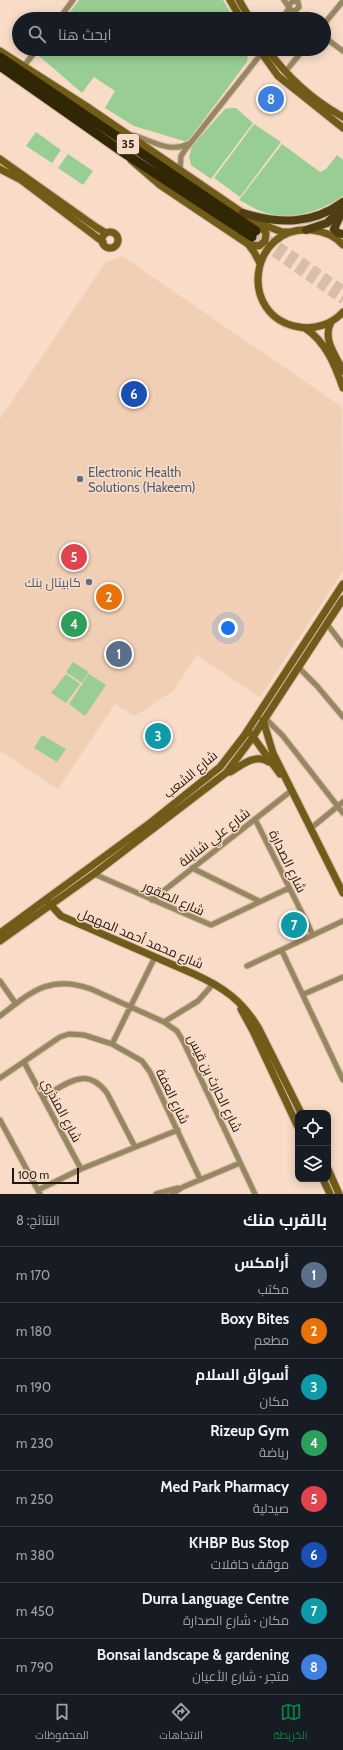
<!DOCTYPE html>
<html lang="ar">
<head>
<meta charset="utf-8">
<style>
  body { margin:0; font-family:Cabin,Cairo,sans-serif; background:#242831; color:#f1f3f6; direction:rtl }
  .controls { position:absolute; right:12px; bottom:12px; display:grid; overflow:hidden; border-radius:8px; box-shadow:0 2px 10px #0003 }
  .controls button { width:36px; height:36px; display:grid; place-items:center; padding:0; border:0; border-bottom:1px solid #363941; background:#171b24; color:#f1f3f6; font:20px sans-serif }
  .scale { position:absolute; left:12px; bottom:10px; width:67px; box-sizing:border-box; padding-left:4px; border:2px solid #20170f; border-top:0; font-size:11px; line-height:14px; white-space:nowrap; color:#20170f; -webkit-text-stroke:3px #f8dcc7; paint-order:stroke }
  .you { position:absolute; left:228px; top:628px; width:14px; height:14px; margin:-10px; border:3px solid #fff; border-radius:50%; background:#1a73e8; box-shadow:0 0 0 6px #1a73e833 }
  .badge { display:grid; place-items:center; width:26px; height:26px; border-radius:50%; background:#0b8043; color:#fff; font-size:13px; font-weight:700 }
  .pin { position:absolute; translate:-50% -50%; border:2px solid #fff; box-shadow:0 1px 4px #0006 }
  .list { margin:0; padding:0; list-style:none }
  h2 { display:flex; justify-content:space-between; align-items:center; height:52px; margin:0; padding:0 16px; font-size:17px }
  h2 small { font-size:13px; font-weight:400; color:#9ea1a6 }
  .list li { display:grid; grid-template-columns:26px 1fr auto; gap:12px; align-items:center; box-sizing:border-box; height:56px; padding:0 16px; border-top:1px solid #363941 }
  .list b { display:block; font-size:15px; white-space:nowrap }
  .list p { margin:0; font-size:13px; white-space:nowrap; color:#9ea1a6 }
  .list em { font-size:13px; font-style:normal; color:#9ea1a6 }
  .icon { flex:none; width:22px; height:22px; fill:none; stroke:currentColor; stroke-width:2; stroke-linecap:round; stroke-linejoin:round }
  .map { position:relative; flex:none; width:343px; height:1194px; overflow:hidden; direction:ltr }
  .search { position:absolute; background:#171b24; box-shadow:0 2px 10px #0003; left:12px; right:12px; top:12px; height:44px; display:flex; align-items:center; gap:10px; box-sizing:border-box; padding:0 14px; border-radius:22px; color:#9ea1a6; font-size:15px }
  .sheet { height:500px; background:#171b24 }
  nav { display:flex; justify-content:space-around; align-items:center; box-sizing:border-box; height:56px; border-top:1px solid #363941; background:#171b24; font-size:11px; color:#9ea1a6 }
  nav a { display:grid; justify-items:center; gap:2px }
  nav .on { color:#0b8043 }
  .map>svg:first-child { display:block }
  .built { fill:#f0cfb5 }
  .grass { fill:#98ce94 }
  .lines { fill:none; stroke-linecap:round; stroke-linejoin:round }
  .highway-tunnel { stroke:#d8beab; stroke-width:9; stroke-dasharray:9 4.5; stroke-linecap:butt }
  .street-casing { stroke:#d1b9a6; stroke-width:7 }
  .secondary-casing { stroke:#d1b9a6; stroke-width:9 }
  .primary-casing { stroke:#d1b9a6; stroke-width:10 }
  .highway-casing { stroke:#d1b9a6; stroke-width:11 }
  .street { stroke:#968760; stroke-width:5 }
  .secondary { stroke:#715b18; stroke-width:7 }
  .primary { stroke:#4e3e11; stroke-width:8 }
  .highway { stroke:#322705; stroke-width:9 }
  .service-dot { fill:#5c6f8a; stroke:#f8dcc7; stroke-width:1.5 }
  .labels { text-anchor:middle; stroke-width:3; stroke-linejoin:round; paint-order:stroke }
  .shield { fill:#f8dcc7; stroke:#615246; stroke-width:1 }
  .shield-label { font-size:12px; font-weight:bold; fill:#20170f }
  .service-label { font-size:13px; fill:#4e5e75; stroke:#f8dcc7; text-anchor:start }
  .street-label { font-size:13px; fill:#20170f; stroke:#f8dcc7 }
</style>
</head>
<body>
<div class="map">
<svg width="343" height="1194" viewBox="0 0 343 1194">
  <rect width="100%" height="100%" fill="#f8dcc7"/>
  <path class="built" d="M 122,256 L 342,407 L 343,571 L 260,697 L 197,655 L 174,690 L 135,716 L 115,704 L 58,789 L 0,751 L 0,419 L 105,263 Z"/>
  <path class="grass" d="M 79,0 L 223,0 L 234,19 L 65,19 Z
    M 44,49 L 249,49 L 247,62 L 187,142 L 134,126 L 105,108 L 115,91 L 94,77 L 82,93 L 39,56 Z
    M 230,108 L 236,108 L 253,123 L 211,179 L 191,165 L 189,157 L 192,146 L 225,109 Z
    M 254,124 L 281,142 L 240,197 L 214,178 Z
    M 36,132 L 61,150 L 52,163 L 26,146 Z
    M 282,144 L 320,172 L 326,169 L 337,155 L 343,160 L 343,196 C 322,210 296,220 270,214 C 259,212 249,205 239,200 Z
    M 68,154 L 93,171 L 83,185 L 58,168 Z
    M 73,662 L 89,672 L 82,683 L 66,672 Z
    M 66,674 L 80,684 L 66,703 L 51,693 Z
    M 89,674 L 106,685 L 85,716 L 69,704 Z
    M 42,735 L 66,749 L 57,762 L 34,748 Z"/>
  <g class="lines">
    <path class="highway-tunnel" d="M 256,231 L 343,290
      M 252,237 L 343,300"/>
    <g class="street-casing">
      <path id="street" d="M 284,0 L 291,10 L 295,11 L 299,7 L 298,2 L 293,1 L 289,5
        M 59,19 L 73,0
        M 282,19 L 289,8
        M 288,19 L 293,11
        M 324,24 L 343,1
        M 324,37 L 343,51
        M 24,66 L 37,49
        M 285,72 L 304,49
        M 131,135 C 150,139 169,154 188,144
        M 180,169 L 181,156 L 185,150 L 261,54
        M 327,624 L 343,645
        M 298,667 L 317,686 L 343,717
        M 265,718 L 283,736 L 343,813
        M 255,819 L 313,935
        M 310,829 L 343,802
        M 192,868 L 259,901
        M 94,874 L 211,925 L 289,888
        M 152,900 L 291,791
        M 282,951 L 343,1080
        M 247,966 L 343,921
        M 0,981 L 16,1004
        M 304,994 L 343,977
        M 0,1016 C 31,992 50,974 91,989 L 164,1022 L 177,1031 L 183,1041 L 255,1194
        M 164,1022 L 198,1001 L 214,983
        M 112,1044 L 155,957
        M 24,1062 L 81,1169
        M 0,1078 L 60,1037 L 69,1034 L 84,1035 L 112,1044 L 142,1061 L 150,1072 L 200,1179
        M 43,1097 C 67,1084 86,1065 107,1093 L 135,1147
        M 0,1120 L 40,1194
        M 38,1190 L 81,1169 L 178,1130
        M 156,1194 L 178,1188
        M 172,1194 L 183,1187 L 240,1163"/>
    </g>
    <g class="secondary-casing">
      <path id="secondary" d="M 230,0 L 241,19
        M 239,0 L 250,19
        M 259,49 L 262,54 L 267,53
        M 268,50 C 288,78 313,100 343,117
        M 0,51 L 86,106 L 256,222 L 282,232 L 291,232
        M 263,55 L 278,76 L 343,128
        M 0,159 L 96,227 L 106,233
        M 131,160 L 160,185 L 248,244 L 254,252 L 260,263
        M 0,169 L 21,180 L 103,242
        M102 240a8 8 0 1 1 16 0a8 8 0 1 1-16 0Z
        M 248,244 L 259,246 L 265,241 L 266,233 L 259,225
        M 343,245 C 335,236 323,231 311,230 C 249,225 237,317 299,327 C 315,330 332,324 343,312
        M 331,322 C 322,340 336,355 343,371
        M 305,328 C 326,342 335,365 343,388
        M 263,720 L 273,753 L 343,893
        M 251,734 L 280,774
        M 230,772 C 242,765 255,753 269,762
        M 48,902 L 61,916 L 194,974 C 223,987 243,1001 259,1029 L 301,1113
        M 0,933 L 150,823 L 220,767 L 244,736 L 343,584
        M 0,941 L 94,874 L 226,773 L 253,737 L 343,599
        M 241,1009 L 253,1031 L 298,1127
        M 328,1169 L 339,1194
        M 323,1179 L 330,1194"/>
    </g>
    <g class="primary-casing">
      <path id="primary" d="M 243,213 C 279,224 312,225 343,202
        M 340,216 L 334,229 L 338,233 L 343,234
        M 306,230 L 327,223 L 343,208"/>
    </g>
    <g class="highway-casing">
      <path id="highway" d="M 0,57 L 256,231
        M 0,66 L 124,153 L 252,237"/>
    </g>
    <use href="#street" class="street"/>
    <use href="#secondary" class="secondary"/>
    <use href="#primary" class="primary"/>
    <use href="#highway" class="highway"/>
  </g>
  <g class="service-dot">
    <circle cx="80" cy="479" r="4"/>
    <circle cx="89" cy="582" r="4"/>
  </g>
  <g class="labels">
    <rect class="shield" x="117" y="134" width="22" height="20" rx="3"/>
    <g class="shield-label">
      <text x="128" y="148">35</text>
    </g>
    <g class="service-label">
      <text x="88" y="477">Electronic Health<tspan x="88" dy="15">Solutions (Hakeem)</tspan></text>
      <text x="81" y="587" text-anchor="end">كابيتال بنك</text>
    </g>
    <g class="street-label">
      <text transform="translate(190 774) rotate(-40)" y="5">شارع الشعب</text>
      <text transform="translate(214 837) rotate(-38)" y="5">شارع علي شنابلة</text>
      <text transform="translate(288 861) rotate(64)" y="5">شارع الصدارة</text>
      <text transform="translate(174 898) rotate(24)" y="5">شارع الصقور</text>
      <text transform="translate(141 938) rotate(23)" y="5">شارع محمد أحمد المهمل</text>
      <text transform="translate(215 1083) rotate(64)" y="5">شارع الحارث بن قيس</text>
      <text transform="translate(173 1096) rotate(64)" y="5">شارع العفة</text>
      <text transform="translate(62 1110) rotate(62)" y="5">شارع المنذري</text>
    </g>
  </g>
</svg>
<div class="controls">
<button><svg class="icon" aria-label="locate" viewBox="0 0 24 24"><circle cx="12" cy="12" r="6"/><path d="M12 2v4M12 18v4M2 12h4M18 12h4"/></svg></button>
<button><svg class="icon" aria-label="layers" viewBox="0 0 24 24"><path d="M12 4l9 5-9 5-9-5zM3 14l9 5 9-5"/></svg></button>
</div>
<div class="scale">100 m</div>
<div class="you"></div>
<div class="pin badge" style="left:119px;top:654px;background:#5c6f8a">1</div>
<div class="pin badge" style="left:109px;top:597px;background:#e8710a">2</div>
<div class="pin badge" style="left:158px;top:736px;background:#0f9aa8">3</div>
<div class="pin badge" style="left:74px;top:624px;background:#2e9e5b">4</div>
<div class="pin badge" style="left:74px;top:557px;background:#e0444e">5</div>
<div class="pin badge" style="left:134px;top:394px;background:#1a4fb4">6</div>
<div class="pin badge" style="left:294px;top:925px;background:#0f9aa8">7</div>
<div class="pin badge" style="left:271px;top:99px;background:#3f7fe0">8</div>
<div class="search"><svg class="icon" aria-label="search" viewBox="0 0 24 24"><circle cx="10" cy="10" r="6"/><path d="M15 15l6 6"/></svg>ابحث هنا</div>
</div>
<section class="sheet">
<h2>بالقرب منك<small>النتائج: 8</small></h2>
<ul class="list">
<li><span class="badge" style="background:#5c6f8a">1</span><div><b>أرامكس</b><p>مكتب</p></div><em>170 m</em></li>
<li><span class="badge" style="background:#e8710a">2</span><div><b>Boxy Bites</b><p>مطعم</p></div><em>180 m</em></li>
<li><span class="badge" style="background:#0f9aa8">3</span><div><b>أسواق السلام</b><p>مكان</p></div><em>190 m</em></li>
<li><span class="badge" style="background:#2e9e5b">4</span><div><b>Rizeup Gym</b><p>رياضة</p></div><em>230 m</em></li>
<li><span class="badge" style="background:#e0444e">5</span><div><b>Med Park Pharmacy</b><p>صيدلية</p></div><em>250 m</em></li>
<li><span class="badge" style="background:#1a4fb4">6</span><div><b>KHBP Bus Stop</b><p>موقف حافلات</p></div><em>380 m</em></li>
<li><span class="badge" style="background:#0f9aa8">7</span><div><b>Durra Language Centre</b><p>مكان · شارع الصدارة</p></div><em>450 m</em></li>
<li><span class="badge" style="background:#3f7fe0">8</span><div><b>Bonsai landscape &amp; gardening</b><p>متجر · شارع الأعيان</p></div><em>790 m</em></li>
</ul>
</section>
<nav>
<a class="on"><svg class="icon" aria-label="map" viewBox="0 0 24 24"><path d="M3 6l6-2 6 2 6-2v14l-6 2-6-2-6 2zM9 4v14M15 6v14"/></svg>الخريطة</a>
<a><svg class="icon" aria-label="directions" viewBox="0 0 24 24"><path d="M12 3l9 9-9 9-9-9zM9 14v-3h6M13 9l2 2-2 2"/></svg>الاتجاهات</a>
<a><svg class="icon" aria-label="saved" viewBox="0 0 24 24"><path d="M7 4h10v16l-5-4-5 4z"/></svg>المحفوظات</a>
</nav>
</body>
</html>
